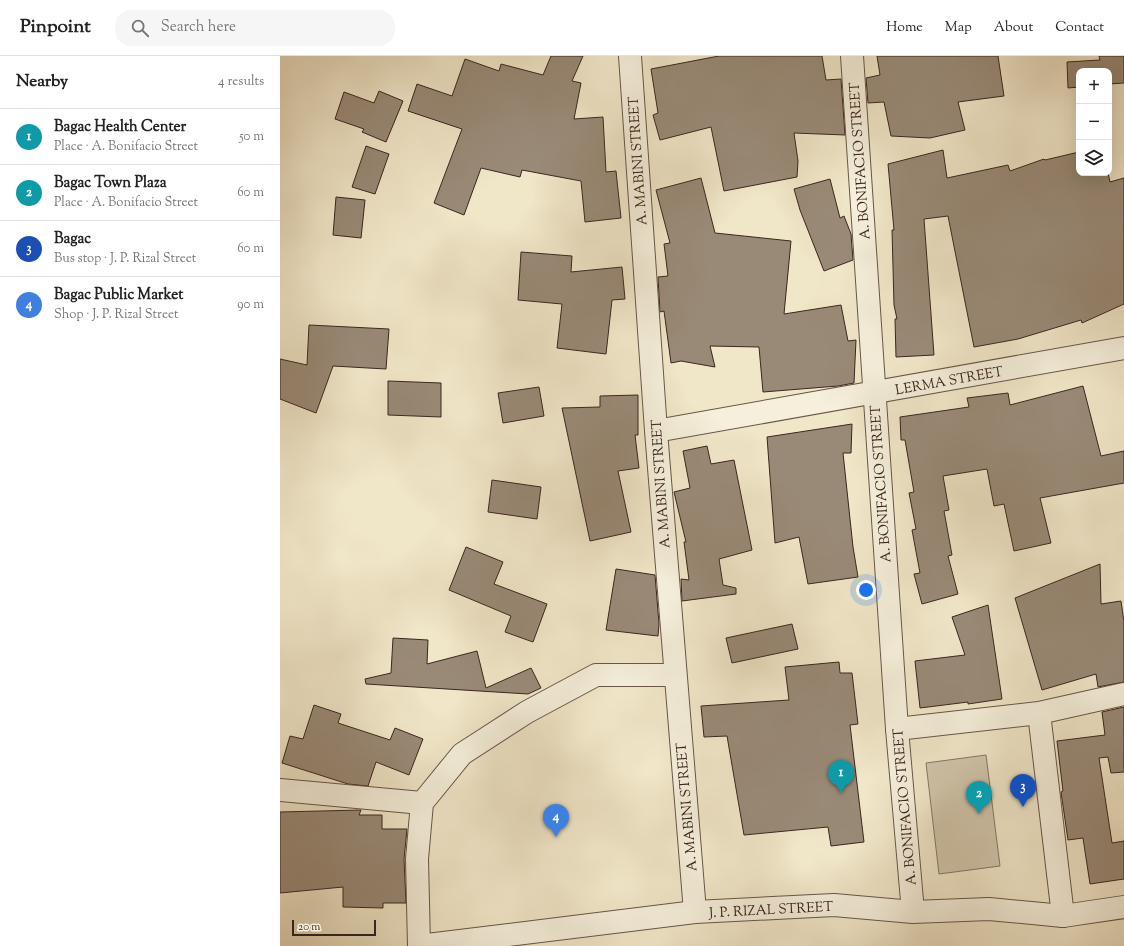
<!DOCTYPE html>
<html lang="en">
<head>
<meta charset="utf-8">
<style>
  body { margin:0; font-family:"Sorts Mill Goudy",serif; background:#f6f6f6; color:#222 }
  .controls { position:absolute; right:12px; top:12px; display:grid; overflow:hidden; border-radius:8px; box-shadow:0 4px 16px #0002 }
  .controls button { width:36px; height:36px; display:grid; place-items:center; padding:0; border:0; border-bottom:1px solid #e0e0e0; background:#fff; color:#222; font:20px sans-serif }
  .scale { position:absolute; left:12px; bottom:10px; width:84px; box-sizing:border-box; padding-left:4px; border:2px solid #3a261f; border-top:0; font-size:11px; line-height:14px; white-space:nowrap; color:#3a261f; -webkit-text-stroke:3px #f5efdb; paint-order:stroke }
  .you { position:absolute; left:586px; top:534px; width:14px; height:14px; margin:-10px; border:3px solid #fff; border-radius:50%; background:#1a73e8; box-shadow:0 0 0 6px #1a73e833 }
  .badge { display:grid; place-items:center; width:26px; height:26px; border-radius:50%; background:#111827; color:#fff; font-size:13px; font-weight:700 }
  .pin { position:absolute; translate:-50% -33px; filter:drop-shadow(0 1px 2px #0008) }
  .pin::after { content:''; position:absolute; top:21px; width:14px; height:12px; background:inherit; clip-path:polygon(0 0,100% 0,50% 100%) }
  .list { margin:0; padding:0; list-style:none }
  h2 { display:flex; justify-content:space-between; align-items:center; height:52px; margin:0; padding:0 16px; font-size:17px }
  h2 small { font-size:13px; font-weight:400; color:#767676 }
  .list li { display:grid; grid-template-columns:26px 1fr auto; gap:12px; align-items:center; box-sizing:border-box; height:56px; padding:0 16px; border-top:1px solid #e0e0e0 }
  .list b { display:block; font-size:15px; white-space:nowrap }
  .list p { margin:0; font-size:13px; white-space:nowrap; color:#767676 }
  .list em { font-size:13px; font-style:normal; color:#767676 }
  .icon { flex:none; width:22px; height:22px; fill:none; stroke:currentColor; stroke-width:2; stroke-linecap:round; stroke-linejoin:round }
  .map { position:relative; flex:none; width:844px; height:890px; overflow:hidden }
  header { display:flex; align-items:center; gap:24px; box-sizing:border-box; height:56px; padding:0 20px; background:#fff; border-bottom:1px solid #e0e0e0 }
  header strong { font-size:19px }
  nav { display:flex; gap:22px; margin-inline-start:auto; font-size:14px }
  .search { width:280px; height:36px; background:#f6f6f6; display:flex; align-items:center; gap:10px; box-sizing:border-box; padding:0 14px; border-radius:16px; color:#767676; font-size:15px }
  main { display:flex }
  aside { flex:1; background:#fff }
  .map>svg:first-child { display:block }
  .green { fill:#d1c5ab; stroke:#867665 }
  .building { fill:#998a77; stroke:#3a261f }
  .lines { fill:none; stroke-linecap:round; stroke-linejoin:round }
  .minor-casing { stroke:#685649; stroke-width:24 }
  .tertiary-casing { stroke:#685649; stroke-width:24 }
  .minor { stroke:#f5efdb; stroke-width:22 }
  .tertiary { stroke:#f5efdb; stroke-width:22 }
  .labels { text-anchor:middle; stroke-width:4; stroke-linejoin:round; paint-order:stroke }
  .street-label { font-size:14px; fill:#3a261f; stroke:#f5efdb }
</style>
</head>
<body>
<header>
<strong>Pinpoint</strong>
<div class="search"><svg class="icon" aria-label="search" viewBox="0 0 24 24"><circle cx="10" cy="10" r="6"/><path d="M15 15l6 6"/></svg>Search here</div>
<nav><a>Home</a><a>Map</a><a>About</a><a>Contact</a></nav>
</header>
<main>
<aside>
<h2>Nearby<small>4 results</small></h2>
<ul class="list">
<li><span class="badge" style="background:#0f9aa8">1</span><div><b>Bagac Health Center</b><p>Place · A. Bonifacio Street</p></div><em>50 m</em></li>
<li><span class="badge" style="background:#0f9aa8">2</span><div><b>Bagac Town Plaza</b><p>Place · A. Bonifacio Street</p></div><em>60 m</em></li>
<li><span class="badge" style="background:#1a4fb4">3</span><div><b>Bagac</b><p>Bus stop · J. P. Rizal Street</p></div><em>60 m</em></li>
<li><span class="badge" style="background:#3f7fe0">4</span><div><b>Bagac Public Market</b><p>Shop · J. P. Rizal Street</p></div><em>90 m</em></li>
</ul>
</aside>
<div class="map">
<svg width="844" height="890" viewBox="0 0 844 890">
  <rect width="100%" height="100%" fill="#f0e6c8"/>
  <filter id="stains"><feTurbulence type="fractalNoise" baseFrequency=".005" numOctaves="4"/><feColorMatrix values="0 0 0 0 .2 0 0 0 0 .09 0 0 0 0 .02 0 0 0 .5 -.17"/></filter>
  <radialGradient id="worn" r=".72"><stop offset=".6" stop-color="#630" stop-opacity="0"/><stop offset="1" stop-color="#630" stop-opacity=".3"/></radialGradient>
  <path class="green" d="M 706,699 L 720,810 L 659,818 L 646,707 Z"/>
  <path class="building" d="M 271,0 L 303,0 L 292,25 L 301,27 L 294,63 L 323,61 L 326,116 L 336,115 L 341,162 L 305,166 L 301,125 L 242,114 L 240,121 L 201,112 L 184,159 L 154,147 L 182,73 L 128,55 L 137,28 L 172,40 L 185,3 L 219,15 L 221,8 L 263,19 Z
    M 439,0 L 542,0 L 546,24 L 561,23 L 565,79 L 514,77 L 518,105 L 517,121 L 444,135 L 431,71 L 380,84 L 373,59 L 378,57 L 371,13 Z
    M 597,0 L 718,0 L 724,40 L 678,46 L 685,74 L 650,82 L 611,80 L 604,46 L 588,47 L 586,22 L 600,19 Z
    M 819,0 L 844,0 L 844,27 L 829,28 L 829,15 L 799,15 L 799,31 L 788,32 L 787,6 L 820,4 Z
    M 99,35 L 123,45 L 106,86 L 82,76 L 84,73 L 55,63 L 64,36 L 94,47 Z
    M 86,90 L 109,98 L 95,138 L 72,131 Z
    M 663,94 L 667,122 L 728,109 L 730,115 L 764,103 L 765,104 L 799,96 L 799,117 L 828,117 L 830,126 L 844,122 L 844,248 L 802,267 L 801,264 L 738,283 L 694,291 L 668,160 L 644,163 L 654,299 L 616,301 L 615,263 L 617,263 L 614,249 L 612,174 L 614,174 L 608,108 Z
    M 421,122 L 435,177 L 511,185 L 504,258 L 561,249 L 568,285 L 576,284 L 574,327 L 558,330 L 483,336 L 479,291 L 430,290 L 435,311 L 401,305 L 391,307 L 384,255 L 380,256 L 378,221 L 388,220 L 384,188 L 390,187 L 376,134 Z
    M 550,123 L 560,162 L 564,160 L 571,178 L 573,204 L 544,215 L 520,154 L 514,133 Z
    M 56,141 L 85,144 L 81,182 L 53,179 Z
    M 241,196 L 292,200 L 291,216 L 342,211 L 345,243 L 332,244 L 326,298 L 277,292 L 282,248 L 238,244 Z
    M 29,269 L 109,273 L 106,313 L 53,310 L 36,357 L 0,343 L 0,303 L 27,309 Z
    M 108,325 L 161,327 L 161,361 L 108,359 Z
    M 803,330 L 821,400 L 844,395 L 844,427 L 760,442 L 771,487 L 734,495 L 724,448 L 714,450 L 707,413 L 663,420 L 669,454 L 664,455 L 672,499 L 668,500 L 678,538 L 642,548 L 634,518 L 640,517 L 632,474 L 636,473 L 629,437 L 634,436 L 625,384 L 621,384 L 620,361 L 689,351 L 687,342 L 728,337 L 730,349 Z
    M 259,331 L 264,360 L 223,367 L 218,337 Z
    M 358,339 L 358,379 L 355,379 L 359,412 L 338,415 L 351,476 L 310,485 L 282,352 L 320,351 L 320,340 Z
    M 572,368 L 571,397 L 563,397 L 573,491 L 578,521 L 528,528 L 519,481 L 495,487 L 487,381 Z
    M 427,390 L 431,408 L 454,404 L 472,494 L 439,503 L 443,529 L 456,532 L 456,538 L 402,545 L 401,523 L 409,524 L 404,486 L 406,486 L 394,436 L 410,432 L 403,395 Z
    M 212,424 L 261,431 L 257,463 L 208,456 Z
    M 186,491 L 223,506 L 214,528 L 267,548 L 253,586 L 225,576 L 231,560 L 169,534 Z
    M 820,508 L 821,548 L 841,545 L 844,566 L 844,626 L 818,631 L 816,618 L 762,634 L 735,542 Z
    M 336,513 L 375,519 L 379,568 L 378,580 L 326,574 Z
    M 708,549 L 722,643 L 688,648 L 688,646 L 640,652 L 635,605 L 685,599 L 672,561 Z
    M 512,568 L 518,593 L 452,607 L 446,582 Z
    M 113,582 L 148,584 L 147,608 L 197,595 L 206,632 L 251,612 L 261,632 L 248,638 L 86,628 L 85,623 L 111,617 Z
    M 559,606 L 560,617 L 572,617 L 578,668 L 570,669 L 584,786 L 551,790 L 548,771 L 464,779 L 447,680 L 424,681 L 421,650 L 509,644 L 505,611 Z
    M 34,649 L 61,658 L 58,667 L 110,684 L 115,672 L 143,683 L 129,719 L 96,706 L 88,730 L 68,728 L 2,707 L 10,680 L 23,683 Z
    M 844,651 L 844,716 L 831,717 L 828,701 L 819,702 L 832,787 L 844,785 L 844,823 L 810,828 L 803,782 L 788,784 L 781,736 L 783,735 L 777,685 L 825,679 L 822,656 Z
    M 81,754 L 79,759 L 102,759 L 102,773 L 127,773 L 124,803 L 126,847 L 103,847 L 103,852 L 63,851 L 63,831 L 0,837 L 0,756 Z"/>
  <g class="lines">
    <g class="minor-casing">
      <path id="minor" d="M 350,0 L 376,375 L 415,856
        M 376,375 L 844,292
        M 759,657 L 783,860
        M 617,673 L 759,657 L 844,638
        M 0,734 L 142,747
        M 139,890 L 137,803 L 142,747 L 182,698 L 247,656 L 316,619 L 394,619"/>
    </g>
    <g class="tertiary-casing">
      <path id="tertiary" d="M 572,0 L 617,673 L 633,856
        M 139,890 L 415,856 L 554,849 L 633,856 L 709,853 L 783,860 L 844,851"/>
    </g>
    <use href="#minor" class="minor"/>
    <use href="#tertiary" class="tertiary"/>
  </g>
  <g class="labels">
    <g class="street-label">
      <text transform="translate(357 105) rotate(-94)" y="5">A. MABINI STREET</text>
      <text transform="translate(579 105) rotate(-94)" y="5">A. BONIFACIO STREET</text>
      <text transform="translate(669 324) rotate(-10)" y="5">LERMA STREET</text>
      <text transform="translate(380 428) rotate(-94)" y="5">A. MABINI STREET</text>
      <text transform="translate(600 428) rotate(-94)" y="5">A. BONIFACIO STREET</text>
      <text transform="translate(406 751) rotate(-95)" y="5">A. MABINI STREET</text>
      <text transform="translate(624 751) rotate(-95)" y="5">A. BONIFACIO STREET</text>
      <text transform="translate(491 853) rotate(-3)" y="5">J. P. RIZAL STREET</text>
    </g>
  </g>
  <rect width="100%" height="100%" filter="url(#stains)"/>
  <rect width="100%" height="100%" fill="url(#worn)"/>
</svg>
<div class="controls">
<button>+</button>
<button>−</button>
<button><svg class="icon" aria-label="layers" viewBox="0 0 24 24"><path d="M12 4l9 5-9 5-9-5zM3 14l9 5 9-5"/></svg></button>
</div>
<div class="scale">20 m</div>
<div class="you"></div>
<div class="pin badge" style="left:561px;top:737px;background:#0f9aa8">1</div>
<div class="pin badge" style="left:699px;top:758px;background:#0f9aa8">2</div>
<div class="pin badge" style="left:743px;top:751px;background:#1a4fb4">3</div>
<div class="pin badge" style="left:276px;top:781px;background:#3f7fe0">4</div>
</div>
</main>
</body>
</html>
